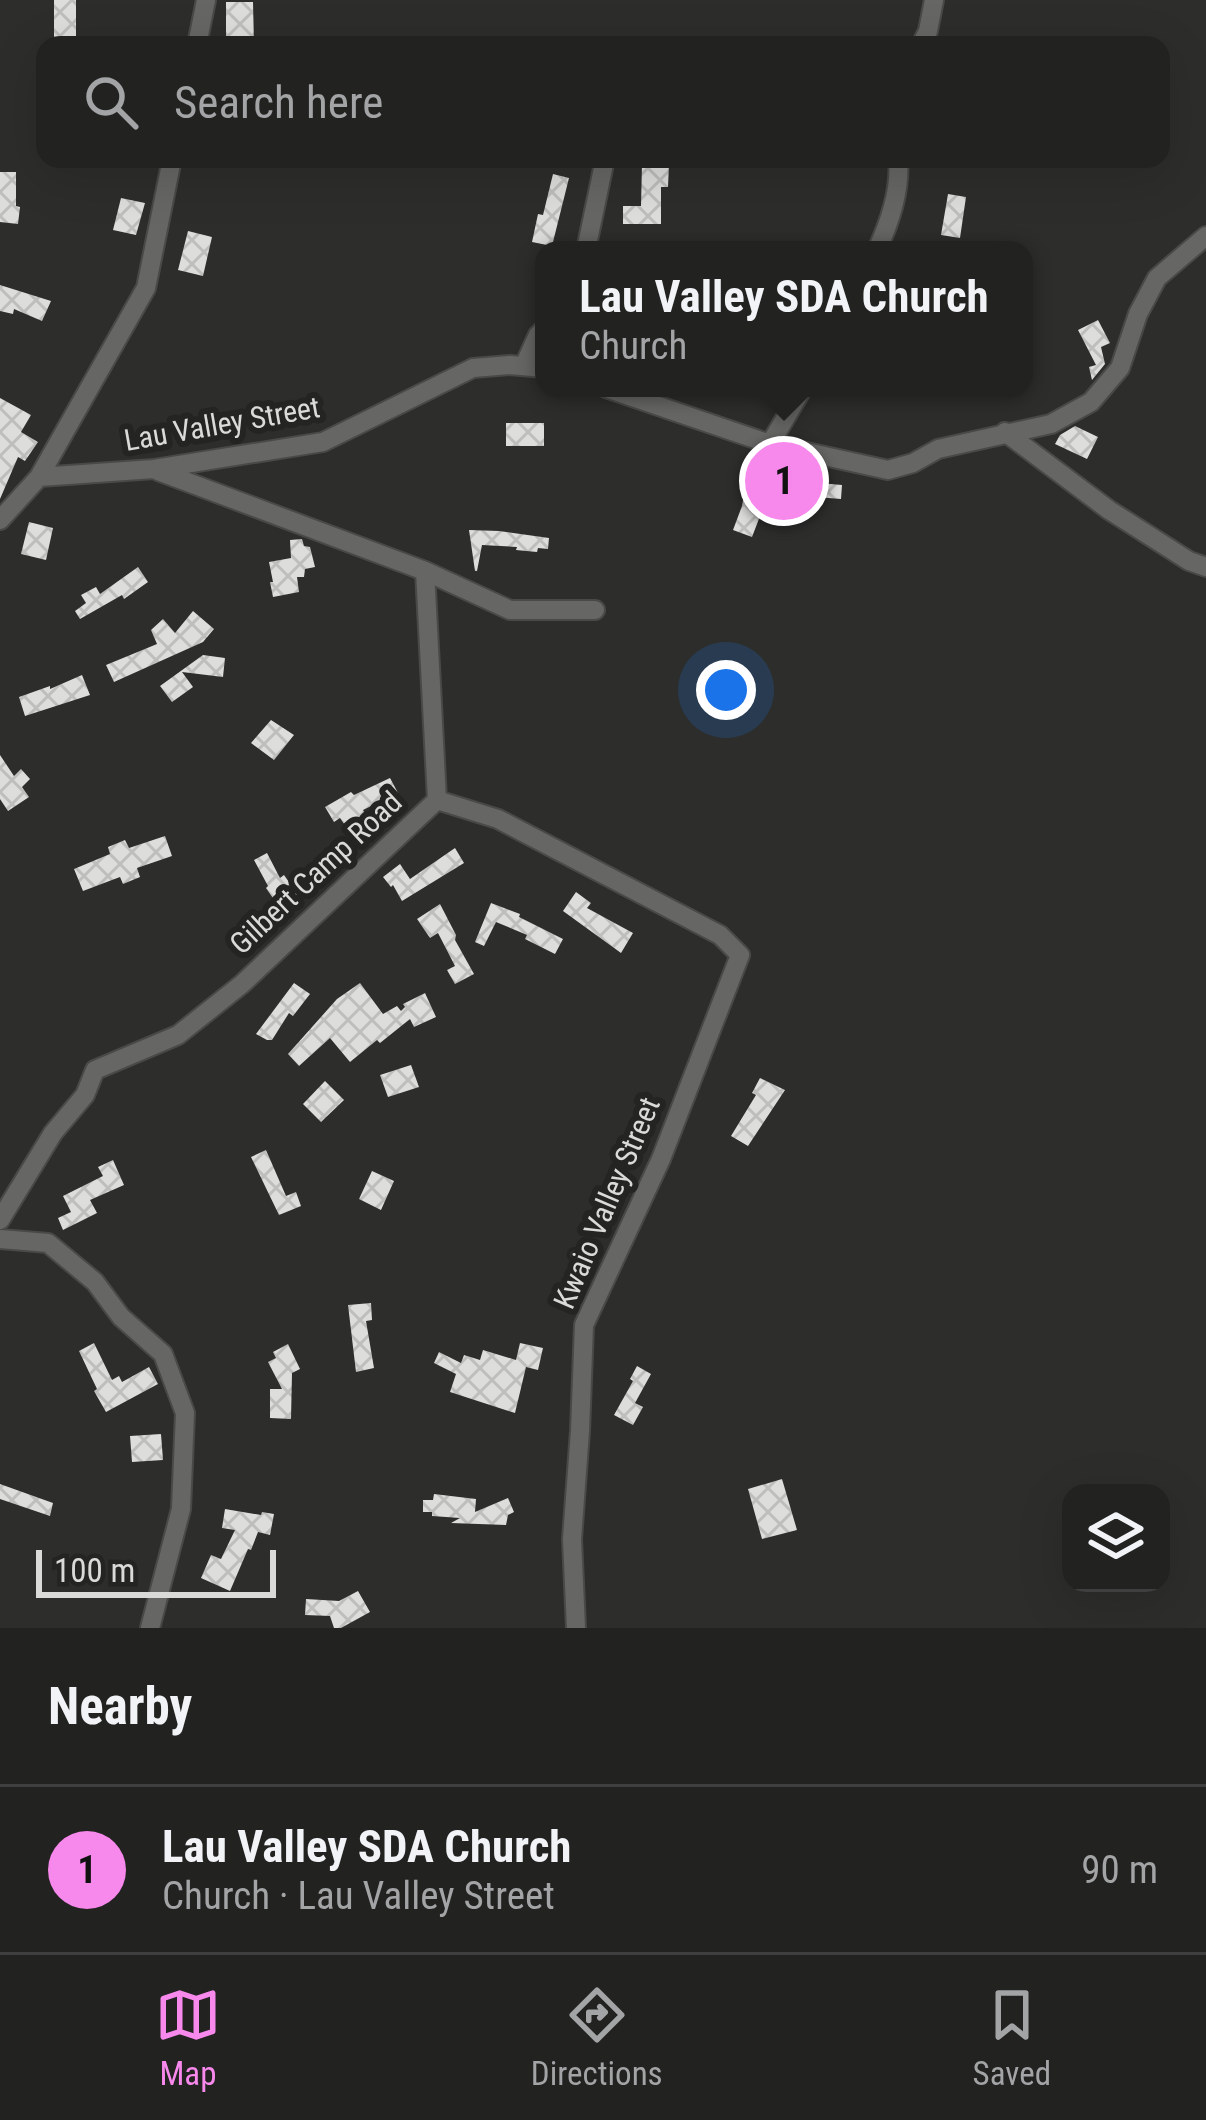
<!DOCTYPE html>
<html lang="en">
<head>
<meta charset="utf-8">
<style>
  body { margin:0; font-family:"Roboto Condensed",sans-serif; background:#2e2f2e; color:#f1f3f6 }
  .controls { position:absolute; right:36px; bottom:36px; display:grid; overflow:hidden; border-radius:24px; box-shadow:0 12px 48px #0002 }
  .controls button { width:108px; height:108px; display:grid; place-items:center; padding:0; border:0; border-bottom:3px solid #3f3f3f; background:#222221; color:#f1f3f6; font:60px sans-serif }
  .scale { position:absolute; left:36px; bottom:30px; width:240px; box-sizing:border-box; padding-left:12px; border:6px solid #dadad9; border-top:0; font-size:33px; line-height:42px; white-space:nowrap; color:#dadad9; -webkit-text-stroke:9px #242522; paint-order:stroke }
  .you { position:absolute; left:726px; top:690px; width:42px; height:42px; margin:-30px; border:9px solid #fff; border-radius:50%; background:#1a73e8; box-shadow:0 0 0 18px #1a73e833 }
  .badge { display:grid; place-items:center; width:78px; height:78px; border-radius:50%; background:#f788ec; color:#111; font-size:39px; font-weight:700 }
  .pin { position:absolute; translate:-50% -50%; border:6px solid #fff; box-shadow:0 3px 12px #0006 }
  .popup { position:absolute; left:535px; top:241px; width:498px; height:156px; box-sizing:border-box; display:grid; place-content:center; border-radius:24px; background:#222221; filter:drop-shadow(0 3px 9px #0005); font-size:39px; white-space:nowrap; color:#a2a4a5 }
  .popup b { font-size:45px; color:#f1f3f6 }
  .popup::after { content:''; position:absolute; left:50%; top:100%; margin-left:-24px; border:24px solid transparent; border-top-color:#222221 }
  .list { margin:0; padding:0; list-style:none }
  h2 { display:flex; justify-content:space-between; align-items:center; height:156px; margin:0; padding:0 48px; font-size:51px }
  h2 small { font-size:39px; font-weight:400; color:#a2a4a5 }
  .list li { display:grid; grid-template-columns:78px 1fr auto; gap:36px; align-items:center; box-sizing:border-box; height:168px; padding:0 48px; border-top:3px solid #3f3f3f }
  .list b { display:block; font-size:45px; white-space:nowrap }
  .list p { margin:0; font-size:39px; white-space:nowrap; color:#a2a4a5 }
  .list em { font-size:39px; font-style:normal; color:#a2a4a5 }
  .icon { flex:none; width:66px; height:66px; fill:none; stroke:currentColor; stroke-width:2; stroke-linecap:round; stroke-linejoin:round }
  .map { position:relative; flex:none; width:1206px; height:1628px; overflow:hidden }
  .search { position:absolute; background:#222221; box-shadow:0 12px 48px #0002; left:36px; right:36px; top:36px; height:132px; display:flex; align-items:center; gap:30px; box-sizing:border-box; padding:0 42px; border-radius:24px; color:#a2a4a5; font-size:45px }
  .sheet { height:324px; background:#222221 }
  nav { display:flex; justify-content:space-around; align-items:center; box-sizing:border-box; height:168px; border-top:3px solid #3f3f3f; background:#222221; font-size:33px; color:#a2a4a5 }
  nav a { display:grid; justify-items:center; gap:6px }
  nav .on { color:#f788ec }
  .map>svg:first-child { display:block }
  .building { fill:url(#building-cross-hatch) }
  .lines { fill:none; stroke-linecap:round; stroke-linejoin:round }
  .street-casing { stroke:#494a47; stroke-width:22 }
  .street { stroke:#666764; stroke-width:18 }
  .labels { text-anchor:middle; stroke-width:12; stroke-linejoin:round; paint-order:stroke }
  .street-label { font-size:30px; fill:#dadad9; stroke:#242522 }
</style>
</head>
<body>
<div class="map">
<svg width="1206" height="1628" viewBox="0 0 1206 1628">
  <defs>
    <pattern id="building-cross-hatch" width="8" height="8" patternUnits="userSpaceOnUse" patternTransform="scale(3)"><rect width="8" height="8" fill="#dddedb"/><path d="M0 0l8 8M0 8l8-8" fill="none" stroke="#bebfbc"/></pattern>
  </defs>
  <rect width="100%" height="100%" fill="#2d2e2c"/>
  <path class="building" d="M 54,0 L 76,0 L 76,45 L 54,45 Z
    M 226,2 L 253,2 L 254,45 L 226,45 Z
    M 642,164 L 669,164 L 668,187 L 661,187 L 661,224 L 623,224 L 623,206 L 641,206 Z
    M 0,172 L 16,172 L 16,206 L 20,207 L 18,224 L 0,222 Z
    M 553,174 L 569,178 L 552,246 L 532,242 L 538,214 L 543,215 Z
    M 948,194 L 966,197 L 960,238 L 941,235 Z
    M 121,198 L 145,203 L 136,235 L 113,230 Z
    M 188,231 L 212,237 L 203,276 L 178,270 Z
    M 0,285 L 51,301 L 42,321 L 14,309 L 13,314 L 0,311 Z
    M 1098,320 L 1110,343 L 1101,347 L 1105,364 L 1092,380 L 1089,367 L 1096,365 L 1078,330 Z
    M 0,398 L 31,415 L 21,432 L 38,442 L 25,461 L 18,457 L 0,499 Z
    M 506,423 L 544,423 L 544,446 L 506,446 Z
    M 1075,426 L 1098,437 L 1087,459 L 1055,444 L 1060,435 Z
    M 750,461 L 821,477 L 819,483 L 842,485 L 841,499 L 816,497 L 815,502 L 769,492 L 765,511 L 762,511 L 752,537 L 733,530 L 742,506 Z
    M 29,522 L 53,528 L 46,560 L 21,554 Z
    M 469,530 L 499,531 L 549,538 L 548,549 L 538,548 L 537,552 L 516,550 L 517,547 L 482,545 L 477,571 L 475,571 Z
    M 290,540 L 302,539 L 304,546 L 310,547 L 315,567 L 305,569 L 304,577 L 297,577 L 299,592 L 273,597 L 270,582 L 273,582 L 269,562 L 291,558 Z
    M 138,567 L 148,582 L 124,599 L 122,595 L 80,619 L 75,611 L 86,603 L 81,595 L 96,587 L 100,594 Z
    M 193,611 L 214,629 L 203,642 L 114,682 L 106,665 L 157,644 L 151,630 L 163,619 L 175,633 Z
    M 203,655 L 225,658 L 223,677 L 182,672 L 193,687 L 172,702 L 160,686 Z
    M 82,675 L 90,695 L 25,716 L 19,697 L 50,686 L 50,689 Z
    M 271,720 L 294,735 L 274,760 L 251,743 Z
    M 0,755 L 14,776 L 21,769 L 30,779 L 22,787 L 29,797 L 8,811 L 0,799 Z
    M 390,778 L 398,793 L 363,810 L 369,820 L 349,831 L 340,818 L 334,822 L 325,807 L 351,792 L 354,795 Z
    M 165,836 L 172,856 L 137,868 L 140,877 L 123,884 L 120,877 L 83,891 L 74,869 L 110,854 L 108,847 L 125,840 L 129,848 Z
    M 455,848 L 464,863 L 402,901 L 393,885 L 391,887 L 383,877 L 400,864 L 410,879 Z
    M 267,853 L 280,878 L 284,875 L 298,895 L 279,907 L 266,888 L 268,886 L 254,860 Z
    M 576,892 L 591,903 L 587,908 L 633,933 L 621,953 L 563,911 Z
    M 491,903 L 520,914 L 519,917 L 563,939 L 555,954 L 525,939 L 527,935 L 496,922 L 484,946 L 475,942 Z
    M 440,904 L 456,935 L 455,940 L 474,974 L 455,984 L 447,970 L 455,966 L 438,933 L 430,938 L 417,919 Z
    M 294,983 L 310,994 L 293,1016 L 289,1013 L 272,1040 L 267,1040 L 256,1034 Z
    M 360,983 L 383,1014 L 397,1006 L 401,1011 L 405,1007 L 403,1004 L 425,993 L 436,1017 L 414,1027 L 410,1019 L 380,1043 L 377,1040 L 350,1062 L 330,1038 L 299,1066 L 288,1054 L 337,999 Z
    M 411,1065 L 419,1087 L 388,1097 L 380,1075 Z
    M 760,1078 L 785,1090 L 748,1146 L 731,1136 L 756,1095 L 752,1093 Z
    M 325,1081 L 344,1100 L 321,1122 L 303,1104 Z
    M 266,1150 L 286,1196 L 296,1192 L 301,1206 L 279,1215 L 251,1157 Z
    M 113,1160 L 124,1185 L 90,1200 L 97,1213 L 63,1230 L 58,1218 L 71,1212 L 63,1196 L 103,1176 L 98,1167 Z
    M 372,1171 L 394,1181 L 381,1210 L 359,1199 Z
    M 371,1303 L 372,1320 L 366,1321 L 374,1368 L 356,1372 L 348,1305 Z
    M 94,1343 L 112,1380 L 119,1376 L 122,1382 L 149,1367 L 158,1384 L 106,1412 L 94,1391 L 97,1389 L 79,1351 Z
    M 520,1343 L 543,1348 L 538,1370 L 526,1367 L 515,1413 L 450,1392 L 456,1374 L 434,1363 L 439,1352 L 461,1363 L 464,1355 L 480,1360 L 483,1350 L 516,1360 Z
    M 288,1344 L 300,1369 L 292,1373 L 291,1419 L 270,1418 L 270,1389 L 282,1389 L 268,1362 L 276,1358 L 273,1352 Z
    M 637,1366 L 651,1374 L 635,1403 L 643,1407 L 633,1425 L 614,1415 L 633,1381 L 630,1379 Z
    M 161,1434 L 163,1460 L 132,1462 L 130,1436 Z
    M 782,1479 L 797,1530 L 762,1539 L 748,1489 Z
    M 0,1484 L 53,1503 L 50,1516 L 0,1499 Z
    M 434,1494 L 476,1499 L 475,1512 L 508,1498 L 514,1512 L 508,1515 L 506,1525 L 451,1523 L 460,1518 L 432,1516 L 432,1512 L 423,1512 L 423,1500 L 433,1500 Z
    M 225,1509 L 261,1515 L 262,1512 L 274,1514 L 270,1535 L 258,1532 L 251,1550 L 248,1549 L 230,1591 L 201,1578 L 211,1555 L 221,1559 L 235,1530 L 222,1528 Z
    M 358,1591 L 370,1612 L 341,1628 L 334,1628 L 330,1616 L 305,1615 L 306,1599 L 339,1601 Z"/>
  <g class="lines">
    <g class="street-casing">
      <path id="street" d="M 197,45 L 206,0
        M 921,45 L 928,31 L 934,0
        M 586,250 L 605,159
        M 877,250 C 890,222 901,190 898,159
        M 524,366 L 538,335 L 544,329
        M 606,388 L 770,444 L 888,470 L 913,463 L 938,449 L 1051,424 L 1091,402 L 1120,368 L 1138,314 L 1157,278 L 1206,236
        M 1005,432 L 1109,510 L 1189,561 L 1206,567
        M 770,444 L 803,388
        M 158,471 L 425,571 L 510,610 L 595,610
        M 39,477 L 154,469 L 323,442 L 473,368 L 510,365 L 544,368
        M 0,520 L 39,477 L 146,288 L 172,159
        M 425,571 L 437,800
        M 0,1220 L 53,1133 L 85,1095 L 95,1070 L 178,1035 L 242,984 L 437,800 L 498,819 L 720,935 L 740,955 L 661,1159 L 584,1325 L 580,1431 L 572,1539 L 576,1628
        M 0,1239 L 48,1243 L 95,1282 L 121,1317 L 163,1354 L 185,1413 L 181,1509 L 150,1628"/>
    </g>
    <use href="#street" class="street"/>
  </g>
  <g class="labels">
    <g class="street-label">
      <text transform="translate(222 424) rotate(-10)" y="10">Lau Valley Street</text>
      <text transform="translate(316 873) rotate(-43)" y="10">Gilbert Camp Road</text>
      <text transform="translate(607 1203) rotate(-67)" y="10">Kwaio Valley Street</text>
    </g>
  </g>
</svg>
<div class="controls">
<button><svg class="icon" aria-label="layers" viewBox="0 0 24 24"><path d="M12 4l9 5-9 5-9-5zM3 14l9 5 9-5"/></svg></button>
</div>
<div class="scale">100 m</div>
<div class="you"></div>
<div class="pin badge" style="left:784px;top:481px">1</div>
<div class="popup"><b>Lau Valley SDA Church</b>Church</div>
<div class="search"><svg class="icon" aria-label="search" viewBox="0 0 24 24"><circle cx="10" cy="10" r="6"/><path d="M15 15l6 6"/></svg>Search here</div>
</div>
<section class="sheet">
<h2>Nearby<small></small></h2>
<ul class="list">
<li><span class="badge">1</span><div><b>Lau Valley SDA Church</b><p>Church · Lau Valley Street</p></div><em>90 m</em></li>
</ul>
</section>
<nav>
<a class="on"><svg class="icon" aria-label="map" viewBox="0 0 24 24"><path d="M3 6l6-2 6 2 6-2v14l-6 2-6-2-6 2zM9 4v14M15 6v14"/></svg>Map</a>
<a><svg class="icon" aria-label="directions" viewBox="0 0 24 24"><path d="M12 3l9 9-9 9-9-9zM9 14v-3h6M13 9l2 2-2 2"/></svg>Directions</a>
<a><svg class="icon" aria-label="saved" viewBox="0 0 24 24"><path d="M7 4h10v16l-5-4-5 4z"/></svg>Saved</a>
</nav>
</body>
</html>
